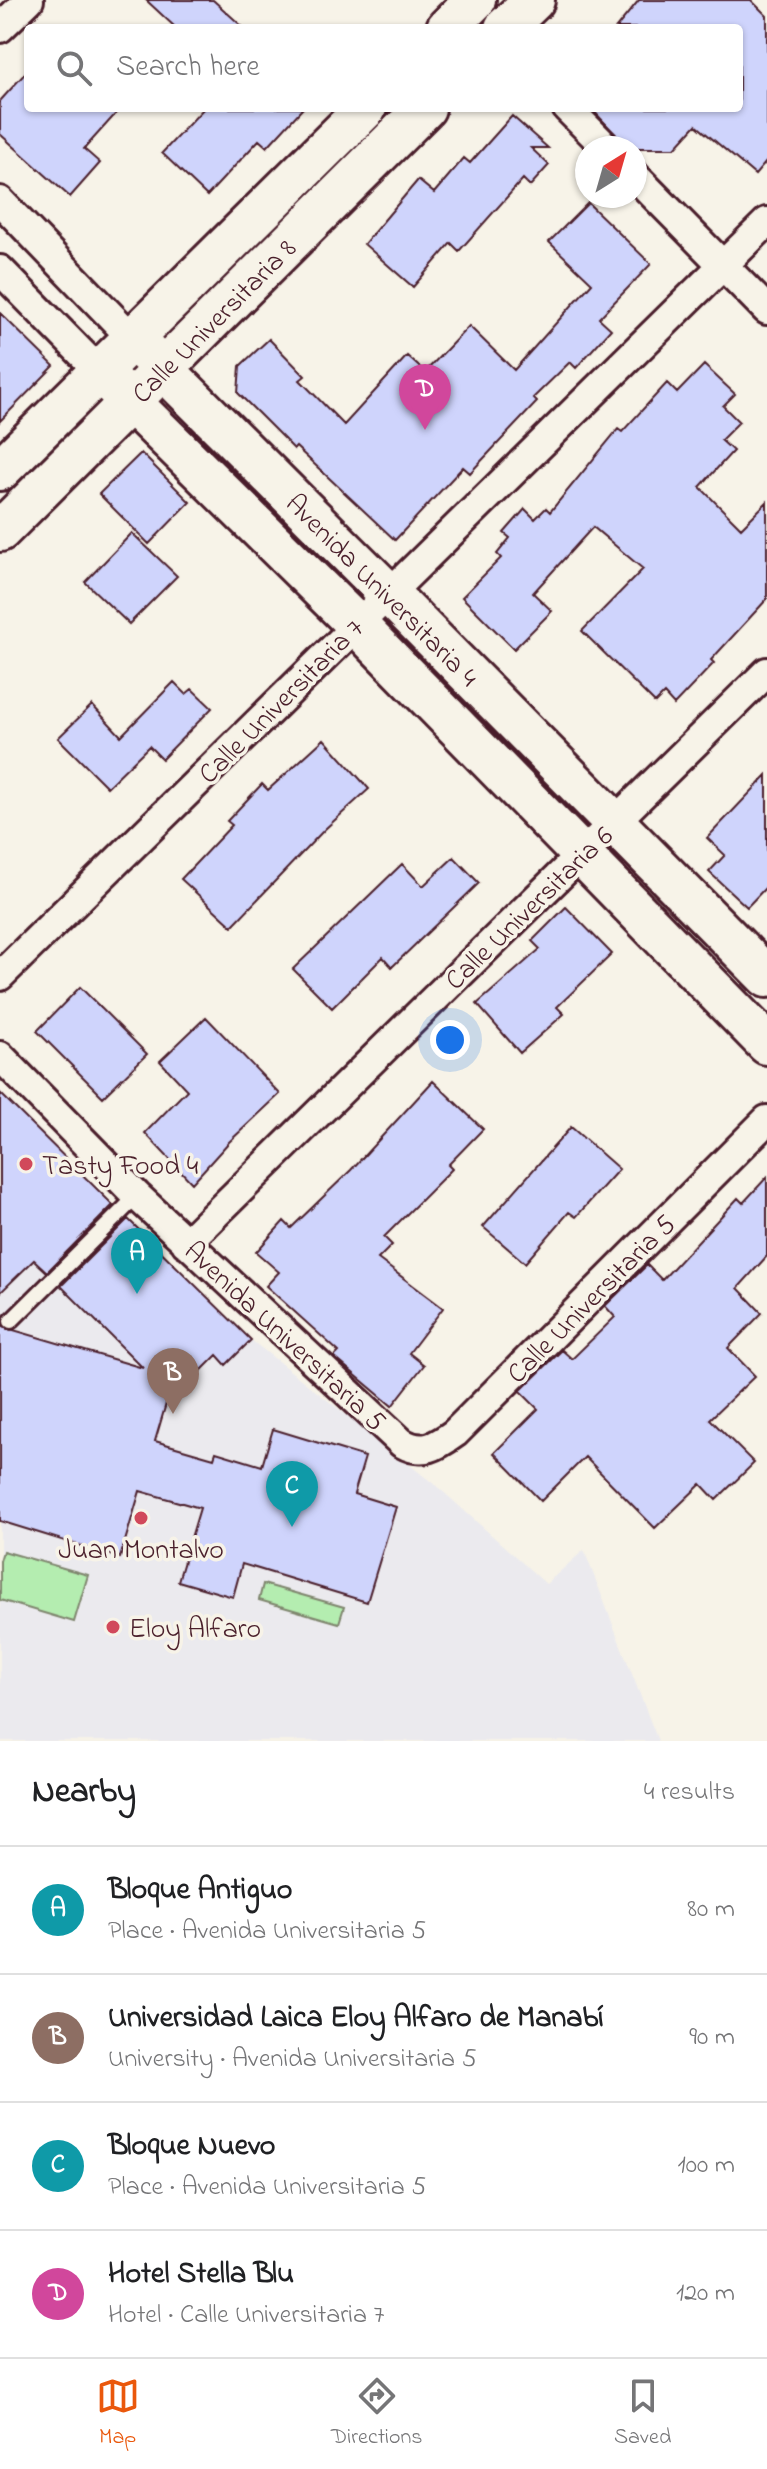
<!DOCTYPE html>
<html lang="en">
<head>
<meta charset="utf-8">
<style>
  body { margin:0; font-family:"Indie Flower",sans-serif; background:#f2f2f2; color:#202124 }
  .compass { position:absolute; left:575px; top:136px; width:72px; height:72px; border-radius:50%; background:#fff; box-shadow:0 2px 6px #0004; rotate:37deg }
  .you { position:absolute; left:450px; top:1040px; width:28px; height:28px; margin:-20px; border:6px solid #fff; border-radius:50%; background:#1a73e8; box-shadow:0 0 0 12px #1a73e833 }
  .badge { display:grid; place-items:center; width:52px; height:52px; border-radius:50%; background:#ea580c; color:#fff; font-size:26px; font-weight:700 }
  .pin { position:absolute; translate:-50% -66px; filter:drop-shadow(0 2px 4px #0008) }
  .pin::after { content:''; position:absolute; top:42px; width:28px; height:24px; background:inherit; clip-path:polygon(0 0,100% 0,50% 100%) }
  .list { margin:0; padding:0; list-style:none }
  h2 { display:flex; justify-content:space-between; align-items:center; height:104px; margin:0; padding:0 32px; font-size:34px }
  h2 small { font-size:26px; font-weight:400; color:#757577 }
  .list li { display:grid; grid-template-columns:52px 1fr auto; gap:24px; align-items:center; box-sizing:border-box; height:128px; padding:0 32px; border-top:2px solid #e0e0e0 }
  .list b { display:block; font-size:30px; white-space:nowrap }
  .list p { margin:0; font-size:26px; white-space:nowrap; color:#757577 }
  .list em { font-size:26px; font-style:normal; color:#757577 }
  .icon { flex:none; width:44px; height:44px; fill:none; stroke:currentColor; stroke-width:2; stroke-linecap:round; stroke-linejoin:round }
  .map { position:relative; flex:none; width:767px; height:1741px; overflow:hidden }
  .search { position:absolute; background:#fff; box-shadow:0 2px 6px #0004; left:24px; right:24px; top:24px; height:88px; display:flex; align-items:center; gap:20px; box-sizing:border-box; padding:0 28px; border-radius:8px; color:#757577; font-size:30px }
  .sheet { height:616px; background:#fff }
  nav { display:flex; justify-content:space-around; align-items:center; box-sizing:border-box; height:112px; border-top:2px solid #e0e0e0; background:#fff; font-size:22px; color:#757577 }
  nav a { display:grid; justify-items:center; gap:4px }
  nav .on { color:#ea580c }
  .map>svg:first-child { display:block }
  .built { fill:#ebeaee }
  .green { fill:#b4edb0; stroke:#7f866e; stroke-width:2 }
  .building { fill:#cfd4fc; stroke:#4a1f2b; stroke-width:2 }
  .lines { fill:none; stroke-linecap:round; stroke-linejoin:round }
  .lane-casing { stroke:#4a1f2b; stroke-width:20 }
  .street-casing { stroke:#4a1f2b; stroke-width:34 }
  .secondary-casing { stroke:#4a1f2b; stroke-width:46 }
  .lane { stroke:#f7f3e8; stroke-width:14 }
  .street { stroke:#f7f3e8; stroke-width:28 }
  .secondary { stroke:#f7f3e8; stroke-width:40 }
  .poi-dot { fill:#d1495b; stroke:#f7f3e8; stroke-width:3 }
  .labels { text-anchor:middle; stroke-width:7; stroke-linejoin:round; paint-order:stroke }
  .street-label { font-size:28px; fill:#4a1f2b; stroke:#f7f3e8 }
  .poi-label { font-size:28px; fill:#4a1f2b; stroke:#f7f3e8; text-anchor:start }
</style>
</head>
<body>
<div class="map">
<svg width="767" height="1741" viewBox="0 0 767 1741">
  <rect width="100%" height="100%" fill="#f7f3e8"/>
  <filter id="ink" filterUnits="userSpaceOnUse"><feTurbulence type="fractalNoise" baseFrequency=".0125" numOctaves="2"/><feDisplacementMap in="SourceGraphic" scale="16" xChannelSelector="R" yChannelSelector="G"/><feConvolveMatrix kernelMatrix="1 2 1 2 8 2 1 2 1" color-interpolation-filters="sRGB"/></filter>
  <g filter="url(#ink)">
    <path class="built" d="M 0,1093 L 251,1340 L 439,1488 L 546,1584 L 584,1550 L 658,1741 L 0,1741 Z"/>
    <path class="green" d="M 3,1551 L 88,1575 L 74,1622 L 0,1600 L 0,1561 Z
      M 263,1584 L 344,1607 L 339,1623 L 259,1600 Z"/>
    <path class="building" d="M 146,0 L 213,0 L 244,28 L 176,28 Z
      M 639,0 L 751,0 L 767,16 L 767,161 L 755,175 L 696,125 L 675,148 L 628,148 L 591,108 L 739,108 L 739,28 L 616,28 Z
      M 28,70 L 28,108 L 121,108 L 84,149 L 100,163 L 70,197 L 0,134 L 0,101 Z
      M 204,108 L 303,108 L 267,147 L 259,140 L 207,196 L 162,153 Z
      M 512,116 L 548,148 L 531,148 L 549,165 L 530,186 L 523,179 L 459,251 L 451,243 L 413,287 L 364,244 L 418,180 L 434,193 L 464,158 L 470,163 Z
      M 588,203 L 651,264 L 599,318 L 611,329 L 576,368 L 570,362 L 533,398 L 537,402 L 470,473 L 463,467 L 395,540 L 296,447 L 294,449 L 238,393 L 240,366 L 269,339 L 305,376 L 300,380 L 344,425 L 407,356 L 425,372 L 469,326 L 514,370 L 592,283 L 549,242 Z
      M 0,313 L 54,366 L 0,421 Z
      M 704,365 L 735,394 L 723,406 L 739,422 L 721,440 L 733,451 L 700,487 L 741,528 L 767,502 L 767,599 L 711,660 L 714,663 L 674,705 L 664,694 L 655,703 L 582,631 L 643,569 L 593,527 L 533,593 L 552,611 L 514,649 L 462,597 L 501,558 L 497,554 L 510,538 L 504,533 L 525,509 L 535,519 L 546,508 L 550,512 L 618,429 L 622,432 L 667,383 L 677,393 Z
      M 141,453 L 190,502 L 149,544 L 99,494 Z
      M 132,533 L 177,576 L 129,624 L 85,582 Z
      M 174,682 L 186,694 L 192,689 L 212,708 L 162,759 L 149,746 L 107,787 L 58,738 L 92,705 L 121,736 Z
      M 324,739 L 369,789 L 325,829 L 232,926 L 181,879 L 232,825 L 227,821 L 262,784 L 268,790 Z
      M 767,775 L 767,886 L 747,907 L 709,872 L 725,855 L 707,838 Z
      M 454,857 L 479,883 L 392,967 L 383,957 L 332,1008 L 293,969 L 402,864 L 423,886 Z
      M 566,907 L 612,954 L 557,1007 L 564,1014 L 520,1053 L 477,1004 L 540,949 L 532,941 Z
      M 80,987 L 147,1054 L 103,1097 L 37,1031 Z
      M 206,1017 L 280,1094 L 229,1142 L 192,1183 L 145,1133 L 187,1090 L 160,1061 Z
      M 433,1081 L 483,1129 L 448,1165 L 452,1169 L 384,1237 L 392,1245 L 378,1259 L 443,1308 L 409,1353 L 424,1365 L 392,1406 L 334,1357 L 339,1352 L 266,1286 L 279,1272 L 256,1252 L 284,1221 L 291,1228 L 351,1170 Z
      M 0,1093 L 113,1205 L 47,1272 L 34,1260 L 0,1293 Z
      M 571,1127 L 619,1169 L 576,1217 L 569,1212 L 525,1263 L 483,1227 Z
      M 767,1177 L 767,1256 L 738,1288 L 762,1313 L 728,1348 L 755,1376 L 710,1419 L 754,1463 L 716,1500 L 701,1484 L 655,1528 L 585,1457 L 541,1501 L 494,1453 L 538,1409 L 520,1391 L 562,1350 L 572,1359 L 615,1317 L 605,1306 L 647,1265 L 662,1280 L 738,1198 L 743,1203 Z
      M 128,1219 L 251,1340 L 226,1365 L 217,1355 L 200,1372 L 181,1353 L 155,1441 L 214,1458 L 216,1452 L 262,1466 L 273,1429 L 365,1457 L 354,1494 L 396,1507 L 367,1602 L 242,1564 L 233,1597 L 178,1581 L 200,1508 L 140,1491 L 120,1558 L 0,1521 L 0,1326 L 143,1368 L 61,1286 Z"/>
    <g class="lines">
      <g class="lane-casing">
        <path id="lane" d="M 11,1321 L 137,1196"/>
      </g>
      <g class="street-casing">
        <path id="street" d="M 0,28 L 29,0
          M 567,108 L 607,148
          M 635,176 L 767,310
          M 0,201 L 133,339
          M 0,270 L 99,371
          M 0,976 L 767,222
          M 0,1056 L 137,1196 L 402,1443 C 423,1455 437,1446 455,1433 L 767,1120
          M 186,1243 L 767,672"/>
      </g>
      <g class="secondary-casing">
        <path id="secondary" d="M 447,28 L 475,0
          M 505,28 L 534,0
          M 133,339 L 388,593 L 767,977
          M 99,371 L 356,624 L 767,1044
          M 0,470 L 366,108
          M 0,531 L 425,108"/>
      </g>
      <use href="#lane" class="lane"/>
      <use href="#street" class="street"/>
      <use href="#secondary" class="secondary"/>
    </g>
  </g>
  <g class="poi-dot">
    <circle cx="26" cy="1164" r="8"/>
    <circle cx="141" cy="1518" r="8"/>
    <circle cx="113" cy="1627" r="8"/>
  </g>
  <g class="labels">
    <g class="street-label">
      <text transform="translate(213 320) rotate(-45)" y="10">Calle Universitaria 8</text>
      <text transform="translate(383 589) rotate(45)" y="10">Avenida Universitaria 4</text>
      <text transform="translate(280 700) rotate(-45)" y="10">Calle Universitaria 7</text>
      <text transform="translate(528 907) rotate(-44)" y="10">Calle Universitaria 6</text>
      <text transform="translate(590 1298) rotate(-45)" y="10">Calle Universitaria 5</text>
      <text transform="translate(286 1335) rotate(43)" y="10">Avenida Universitaria 5</text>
    </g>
    <g class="poi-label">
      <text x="42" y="1174">Tasty Food 4</text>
      <text x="141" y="1558" text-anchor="middle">Juan Montalvo</text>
      <text x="129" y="1637">Eloy Alfaro</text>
    </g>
  </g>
</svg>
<svg class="compass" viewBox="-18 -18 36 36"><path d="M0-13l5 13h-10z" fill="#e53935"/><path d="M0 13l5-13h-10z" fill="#757577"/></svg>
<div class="you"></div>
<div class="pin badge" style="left:137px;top:1294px;background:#0f9aa8">A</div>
<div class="pin badge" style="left:173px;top:1414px;background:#8d6e63">B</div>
<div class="pin badge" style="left:292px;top:1527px;background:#0f9aa8">C</div>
<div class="pin badge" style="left:425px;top:430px;background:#d1479c">D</div>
<div class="search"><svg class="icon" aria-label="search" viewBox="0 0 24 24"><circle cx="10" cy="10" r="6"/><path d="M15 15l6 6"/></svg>Search here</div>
</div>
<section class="sheet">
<h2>Nearby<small>4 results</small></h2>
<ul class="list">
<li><span class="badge" style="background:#0f9aa8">A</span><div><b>Bloque Antiguo</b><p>Place · Avenida Universitaria 5</p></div><em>80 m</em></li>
<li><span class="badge" style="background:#8d6e63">B</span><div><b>Universidad Laica Eloy Alfaro de Manabí</b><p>University · Avenida Universitaria 5</p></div><em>90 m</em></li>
<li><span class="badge" style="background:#0f9aa8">C</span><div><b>Bloque Nuevo</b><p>Place · Avenida Universitaria 5</p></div><em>100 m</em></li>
<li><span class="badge" style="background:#d1479c">D</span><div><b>Hotel Stella Blu</b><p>Hotel · Calle Universitaria 7</p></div><em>120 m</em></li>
</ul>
</section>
<nav>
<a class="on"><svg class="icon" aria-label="map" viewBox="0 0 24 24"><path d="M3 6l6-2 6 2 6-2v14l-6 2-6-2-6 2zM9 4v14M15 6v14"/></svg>Map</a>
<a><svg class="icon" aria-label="directions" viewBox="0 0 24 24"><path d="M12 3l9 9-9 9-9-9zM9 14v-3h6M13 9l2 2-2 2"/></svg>Directions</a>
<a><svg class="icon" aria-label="saved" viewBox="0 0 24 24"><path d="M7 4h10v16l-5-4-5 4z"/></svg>Saved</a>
</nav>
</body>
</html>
